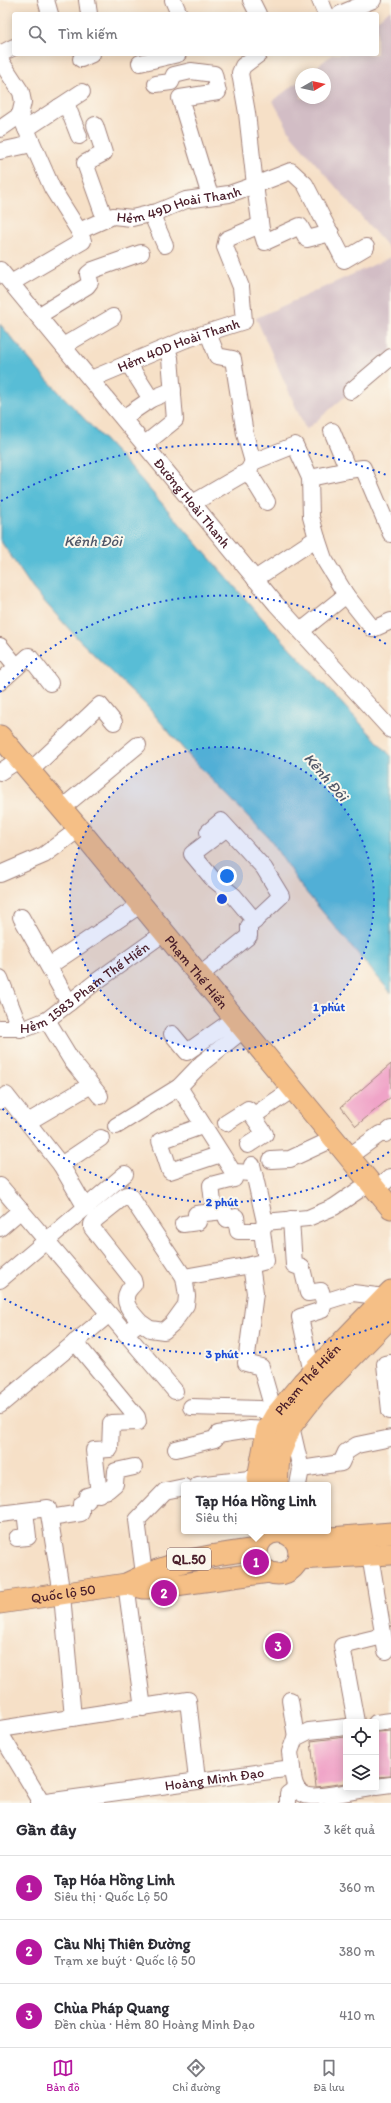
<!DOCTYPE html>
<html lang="vi">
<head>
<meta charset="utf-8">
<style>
  body { margin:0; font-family:Itim,sans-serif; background:#f7f7f7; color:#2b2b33 }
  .controls { position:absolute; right:12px; bottom:12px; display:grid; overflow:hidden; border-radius:4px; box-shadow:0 2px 10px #0003 }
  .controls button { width:36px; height:36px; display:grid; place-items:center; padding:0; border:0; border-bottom:1px solid #e1e1e2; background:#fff; color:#2b2b33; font:20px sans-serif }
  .compass { position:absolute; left:295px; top:68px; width:36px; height:36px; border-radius:50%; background:#fff; box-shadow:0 2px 10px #0003; rotate:81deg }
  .you { position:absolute; left:227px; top:876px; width:14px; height:14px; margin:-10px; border:3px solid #fff; border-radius:50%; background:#1a73e8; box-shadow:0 0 0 6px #1a73e833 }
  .badge { display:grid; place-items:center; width:26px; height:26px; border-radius:50%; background:#b5179e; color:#fff; font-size:13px; font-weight:700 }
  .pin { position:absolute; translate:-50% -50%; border:2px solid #fff; box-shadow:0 1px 4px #0006 }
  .popup { position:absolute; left:181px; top:1482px; width:150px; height:52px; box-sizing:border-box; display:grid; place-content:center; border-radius:4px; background:#fff; filter:drop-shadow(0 1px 3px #0005); font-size:13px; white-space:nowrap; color:#7c7c81 }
  .popup b { font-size:15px; color:#2b2b33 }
  .popup::after { content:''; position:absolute; left:50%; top:100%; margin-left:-8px; border:8px solid transparent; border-top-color:#fff }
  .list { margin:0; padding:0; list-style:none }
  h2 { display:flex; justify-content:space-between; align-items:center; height:52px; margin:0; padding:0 16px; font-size:17px }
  h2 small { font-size:13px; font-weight:400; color:#7c7c81 }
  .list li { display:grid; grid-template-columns:26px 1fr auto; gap:12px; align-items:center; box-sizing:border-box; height:64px; padding:0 16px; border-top:1px solid #e1e1e2 }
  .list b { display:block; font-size:15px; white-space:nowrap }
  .list p { margin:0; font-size:13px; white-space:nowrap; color:#7c7c81 }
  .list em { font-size:13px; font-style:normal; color:#7c7c81 }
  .icon { flex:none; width:22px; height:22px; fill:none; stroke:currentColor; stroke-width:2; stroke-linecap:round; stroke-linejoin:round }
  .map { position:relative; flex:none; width:391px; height:1803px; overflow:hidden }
  .search { position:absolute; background:#fff; box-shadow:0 2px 10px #0003; left:12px; right:12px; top:12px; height:44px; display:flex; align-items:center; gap:10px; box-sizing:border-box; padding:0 14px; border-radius:4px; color:#7c7c81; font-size:15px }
  .sheet { height:244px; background:#fff }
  nav { display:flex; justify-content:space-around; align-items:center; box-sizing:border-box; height:56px; border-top:1px solid #e1e1e2; background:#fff; font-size:11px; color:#7c7c81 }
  nav a { display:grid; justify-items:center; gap:2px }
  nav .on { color:#b5179e }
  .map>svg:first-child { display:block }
  .industrial { fill:#d2bdc5 }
  .water { fill:#58bdd6; stroke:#516e80 }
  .building { fill:#f0a4c8 }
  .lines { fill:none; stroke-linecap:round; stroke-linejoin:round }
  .minor-casing { stroke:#a08079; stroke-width:18 }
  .major-casing { stroke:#a08079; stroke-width:23 }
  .minor { stroke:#fff; stroke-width:16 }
  .major { stroke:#f5bf86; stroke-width:21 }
  .ring { fill:none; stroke:#1d4ed8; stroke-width:2; stroke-dasharray:2 4 }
  .labels { text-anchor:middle; stroke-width:4; stroke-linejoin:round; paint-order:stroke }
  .shield { fill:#fbf7ec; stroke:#7f6065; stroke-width:1 }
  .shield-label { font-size:13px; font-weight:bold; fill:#4a1f2b }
  .street-label { font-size:14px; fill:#4a1f2b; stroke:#fbf7ec }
  .water-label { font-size:15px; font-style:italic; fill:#4f5667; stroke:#fbf7ec }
  .centre { fill:#1d4ed8; stroke:#fbf7ec; stroke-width:2 }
  .ring-label { font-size:12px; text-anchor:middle; font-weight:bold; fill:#1d4ed8; stroke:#fbf7ec; stroke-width:4; stroke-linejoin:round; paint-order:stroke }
</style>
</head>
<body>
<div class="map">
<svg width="391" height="1803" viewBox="0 0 391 1803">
  <rect width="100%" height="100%" fill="#fbf7ec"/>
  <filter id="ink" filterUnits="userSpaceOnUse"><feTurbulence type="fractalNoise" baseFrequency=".025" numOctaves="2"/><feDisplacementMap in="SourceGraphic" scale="8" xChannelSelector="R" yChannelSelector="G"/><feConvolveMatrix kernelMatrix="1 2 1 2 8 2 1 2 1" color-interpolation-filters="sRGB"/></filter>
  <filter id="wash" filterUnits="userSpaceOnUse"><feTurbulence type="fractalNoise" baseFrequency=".012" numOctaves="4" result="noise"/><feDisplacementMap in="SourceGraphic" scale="16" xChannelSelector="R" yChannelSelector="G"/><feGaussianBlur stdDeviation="0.9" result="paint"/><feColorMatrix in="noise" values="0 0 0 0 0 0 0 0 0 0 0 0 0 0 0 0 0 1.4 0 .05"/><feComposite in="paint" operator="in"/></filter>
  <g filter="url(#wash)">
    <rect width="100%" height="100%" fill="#f6e0c7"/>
    <path class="industrial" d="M 391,9 L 391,251 L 292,136 L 273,101 L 301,79 L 301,98 L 325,98 L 325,74 L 307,74 L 333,54 L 377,54 L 377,20 Z
      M 391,257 L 391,357 L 306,430 L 256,318 Z"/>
    <path class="water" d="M 0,324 L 39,371 L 131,468 L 262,618 L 391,756 L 391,993 L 300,885 L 269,838 L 191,758 L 146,705 L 79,640 L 33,589 L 0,540 Z"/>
    <g id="blocks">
      <path class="building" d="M 391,1064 L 391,1097 L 356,1126 L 341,1107 Z
        M 391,1731 L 391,1776 L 376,1777 L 376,1732 Z
        M 346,1737 L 346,1783 L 316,1787 L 311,1741 Z"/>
    </g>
  </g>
  <g filter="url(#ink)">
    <use href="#blocks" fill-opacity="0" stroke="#a08079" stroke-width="1"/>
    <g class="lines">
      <g class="minor-casing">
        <g id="minor">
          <path d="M 46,0 L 50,14"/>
          <path d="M 87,0 L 89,14"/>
          <path d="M 173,0 L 179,14"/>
          <path d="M 251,0 L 258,14"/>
          <path d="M 320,0 L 326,14"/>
          <path d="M 340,14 L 373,0"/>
          <path d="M 0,54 L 14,47"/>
          <path d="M 259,54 L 243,66 L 240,73 L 247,113 L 255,185 L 291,171 L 305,184 L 344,260 L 366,247"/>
          <path d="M 81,59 L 92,54"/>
          <path d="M 0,60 L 21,92 L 23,102 L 20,115 L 0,129"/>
          <path d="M 140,63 L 178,54"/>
          <path d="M 156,84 L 171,82 L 174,75 L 191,71 L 214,74 L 218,92 L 180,98 L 210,196"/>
          <path d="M 59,107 L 68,108 L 79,136"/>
          <path d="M 20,115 L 52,188 L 79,231"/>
          <path d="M 95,125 L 104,153 L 85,163 L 105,219"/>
          <path d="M 26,129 L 82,92"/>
          <path d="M 0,151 L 32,144"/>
          <path d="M 151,213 L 165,245"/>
          <path id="s1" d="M 0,270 L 276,604 L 391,730"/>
          <path id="s2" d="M 11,283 L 83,241 L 79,231 L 113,216 L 132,218 L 157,212 L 186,200 L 229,194 L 255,185 L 261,229 L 265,242 L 300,226 L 307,239 L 331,233"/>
          <path d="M 38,316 L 87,286 L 90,282 L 88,274 L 93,270 L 141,253"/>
          <path d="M 208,333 L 217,356 L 233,359 L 245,434 L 253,462"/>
          <path d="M 63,346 L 113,317"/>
          <path d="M 128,363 L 151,399"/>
          <path id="s3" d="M 91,379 L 184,340 L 244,321 L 241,287 L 225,247 L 227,239 L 260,225"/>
          <path d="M 351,391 L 391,357"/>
          <path d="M 123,418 L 151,399 L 173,390"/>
          <path d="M 145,444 L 175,420 L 170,358 L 167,348"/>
          <path d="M 348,470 L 363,468 L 391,534"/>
          <path d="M 248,471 L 267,502"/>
          <path d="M 310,478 L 348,470 L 332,431"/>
          <path d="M 193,503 L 248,471 L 253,462 L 295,445 L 310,478 L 311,517 L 317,538 L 255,579"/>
          <path d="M 346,595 L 373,629 L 391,621"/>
          <path d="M 301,631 L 346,595 L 324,559 L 317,538"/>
          <path d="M 0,646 L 17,667"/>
          <path d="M 0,682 L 29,656 L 50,683"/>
          <path d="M 30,771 L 100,705 L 114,722"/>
          <path d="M 0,772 L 20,759"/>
          <path d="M 62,808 L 138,745"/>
          <path d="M 224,830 L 192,854 L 212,878 L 234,896 L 255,921"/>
          <path d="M 0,874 L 44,855 L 79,829"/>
          <path d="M 21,917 L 69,1003"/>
          <path d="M 49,966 L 140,905"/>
          <path d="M 199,976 L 249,936 L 249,926 L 281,896 L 264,868 L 221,821 L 208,832"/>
          <path d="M 0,978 L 20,1029"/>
          <path d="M 47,1020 L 72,1061 L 100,1096"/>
          <path id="s4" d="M 0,1028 L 27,1028 L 47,1020 L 97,981 L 164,933"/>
          <path d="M 172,1034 L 187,1052 L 234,1019"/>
          <path d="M 179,1087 L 233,1172 L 254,1173 L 252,1165"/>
          <path d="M 0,1101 L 6,1095 L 61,1165"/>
          <path d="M 253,1116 L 293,1089"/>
          <path d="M 28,1122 L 91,1085"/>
          <path d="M 226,1123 L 248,1109 L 265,1134 L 248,1145"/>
          <path d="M 116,1126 L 179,1087 L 202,1063 L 243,1030"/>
          <path d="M 202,1126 L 160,1141 L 170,1171 L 221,1154"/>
          <path d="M 348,1157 L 380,1134 L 385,1134 L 391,1129"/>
          <path d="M 271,1160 L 290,1159 L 333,1139"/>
          <path d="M 254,1173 L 265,1222"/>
          <path d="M 0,1186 L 175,1391"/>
          <path d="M 375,1190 L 391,1177"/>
          <path d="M 86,1208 L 61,1165 L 101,1138"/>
          <path d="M 214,1212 L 211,1185 L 234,1179 L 233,1172"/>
          <path d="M 291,1219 L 294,1265 L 302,1268 L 308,1293 L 321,1291 L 324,1302 L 322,1310 L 300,1317 L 312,1373"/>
          <path d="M 265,1222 L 262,1231 L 266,1261 L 251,1265 L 255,1293 L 246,1363 L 261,1367 L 275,1416"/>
          <path d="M 265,1222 L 308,1218 L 334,1207 L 369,1183"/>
          <path d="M 183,1224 L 198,1222 L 196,1214 L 224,1211 L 227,1219 L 236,1217 L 238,1231 L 262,1231"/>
          <path d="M 0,1228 L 21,1210"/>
          <path d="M 184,1277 L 251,1265"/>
          <path d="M 0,1280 L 125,1174"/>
          <path d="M 324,1302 L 353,1293 L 385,1297"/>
          <path d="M 125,1333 L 140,1322 L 150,1329 L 164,1331 L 173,1323 L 186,1305 L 187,1296 L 184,1277 L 132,1199 L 129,1195 L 126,1195 L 96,1219 L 92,1224 L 92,1228 L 133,1280 L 134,1284 C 132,1286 130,1288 128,1291 C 121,1303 133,1314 140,1322"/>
          <path d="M 75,1342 L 137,1417 L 138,1422 L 111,1423 L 110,1449 L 94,1450 L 99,1494"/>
          <path d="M 0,1405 L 109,1314"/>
          <path d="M 191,1407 L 260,1409 L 275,1416"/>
          <path d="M 390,1411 L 385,1364 L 391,1363"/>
          <path d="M 291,1426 L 301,1469 L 298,1485"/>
          <path d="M 176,1449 L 215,1439 L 218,1434 L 250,1429 L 267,1430"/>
          <path d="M 301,1469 L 341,1463 L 346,1452 L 357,1445 L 391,1438"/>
          <path d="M 198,1485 L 258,1478"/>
          <path d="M 0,1514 L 48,1508 L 62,1595 L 73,1718"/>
          <path d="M 50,1518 L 81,1513 L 81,1504 L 87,1501 L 87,1496 L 108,1490 L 115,1484 L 116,1471 L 134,1467"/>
          <path d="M 17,1538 L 28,1537 L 25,1511"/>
          <path d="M 370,1555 L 386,1651"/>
          <path d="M 144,1574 L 137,1520 L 165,1491 L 184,1487"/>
          <path d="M 126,1584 L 143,1708"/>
          <path d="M 290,1700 L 296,1737"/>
          <path d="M 356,1722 L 342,1646 L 383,1636"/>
          <path d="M 376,1723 L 391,1721"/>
          <path d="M 0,1729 L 188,1700 L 197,1780"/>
          <path d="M 0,1733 L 42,1803"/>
          <path d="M 292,1768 C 293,1778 294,1791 305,1795 C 316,1800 357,1790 370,1788"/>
          <path d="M 376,1787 L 391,1785"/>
          <path id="s5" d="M 39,1803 L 292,1768 L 290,1752 L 295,1738 L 309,1731 L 346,1727"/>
          <path d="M 288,1803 L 288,1794 L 296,1788"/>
        </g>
      </g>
      <g class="major-casing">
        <g id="major">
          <path id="s6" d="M 0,736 L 79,829 L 391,1208"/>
          <path id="s7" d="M 259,1485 L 258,1478 L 267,1430 L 275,1416 L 303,1382 L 391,1291"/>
          <path d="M 277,1485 L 279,1456 L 291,1426 L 316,1394 L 391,1317"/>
          <circle cx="278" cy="1553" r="21"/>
          <path d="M 293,1538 L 319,1539 L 391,1533"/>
          <path d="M 298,1559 L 391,1554"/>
          <path d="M 126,1584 L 144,1588 L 154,1588 L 269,1572"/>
          <path id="s8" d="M 0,1603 L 126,1584 C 172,1560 207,1556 257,1549"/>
        </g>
      </g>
      <use href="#minor" class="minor"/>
      <use href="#major" class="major"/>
    </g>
  </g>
  <circle cx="222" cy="899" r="152" fill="#1d4ed8" fill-opacity=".12"/>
  <g class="ring">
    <circle cx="222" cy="899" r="152"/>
    <path d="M389 1152A303 303 0 0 1 0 1106M0 692A303 303 0 0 1 389 646"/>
    <path d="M389 1322A455 455 0 0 1 1 1297M1 501A455 455 0 0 1 389 476"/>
  </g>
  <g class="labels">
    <rect class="shield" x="167" y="1548" width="44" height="22" rx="3"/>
    <g class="shield-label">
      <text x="189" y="1564">QL.50</text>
    </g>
    <g class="street-label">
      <text dy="5" stroke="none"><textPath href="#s2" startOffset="199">Hẻm 49D Hoài Thanh</textPath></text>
      <text dy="5" stroke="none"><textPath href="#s3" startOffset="94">Hẻm 40D Hoài Thanh</textPath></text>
      <text dy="5" stroke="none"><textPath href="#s1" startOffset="302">Đường Hoài Thanh</textPath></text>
      <text dy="5" stroke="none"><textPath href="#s6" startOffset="307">Phạm Thế Hiển</textPath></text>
      <text dy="5" stroke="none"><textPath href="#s4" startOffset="97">Hẻm 1583 Phạm Thế Hiển</textPath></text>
      <text dy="5" stroke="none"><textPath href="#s7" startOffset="121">Phạm Thế Hiển</textPath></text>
      <text dy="5" stroke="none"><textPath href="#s8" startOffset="64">Quốc lộ 50</textPath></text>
      <text dy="5" stroke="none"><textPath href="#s5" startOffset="177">Hoàng Minh Đạo</textPath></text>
    </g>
    <g class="water-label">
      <text x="93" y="546">Kênh Đôi</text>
      <text transform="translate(326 777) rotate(49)" y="5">Kênh Đôi</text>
    </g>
  </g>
  <circle cx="222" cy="899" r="6" class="centre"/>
  <g class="ring-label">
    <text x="329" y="1011">1 phút</text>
    <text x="222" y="1206">2 phút</text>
    <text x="222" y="1358">3 phút</text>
  </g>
</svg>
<div class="controls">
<button><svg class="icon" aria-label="locate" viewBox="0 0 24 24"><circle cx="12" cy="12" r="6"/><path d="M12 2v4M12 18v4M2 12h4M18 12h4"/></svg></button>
<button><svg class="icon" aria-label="layers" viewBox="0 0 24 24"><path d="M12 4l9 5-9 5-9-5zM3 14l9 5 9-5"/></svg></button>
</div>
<svg class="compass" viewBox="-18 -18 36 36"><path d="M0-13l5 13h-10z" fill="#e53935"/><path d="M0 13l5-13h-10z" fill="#7c7c81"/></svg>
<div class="you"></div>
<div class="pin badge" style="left:256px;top:1562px">1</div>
<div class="popup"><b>Tạp Hóa Hồng Linh</b>Siêu thị</div>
<div class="pin badge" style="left:164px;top:1593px">2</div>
<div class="pin badge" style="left:278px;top:1646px">3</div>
<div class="search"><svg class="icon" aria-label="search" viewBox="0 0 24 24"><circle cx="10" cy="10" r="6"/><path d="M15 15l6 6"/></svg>Tìm kiếm</div>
</div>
<section class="sheet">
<h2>Gần đây<small>3 kết quả</small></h2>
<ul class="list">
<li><span class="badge">1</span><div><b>Tạp Hóa Hồng Linh</b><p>Siêu thị · Quốc Lộ 50</p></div><em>360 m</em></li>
<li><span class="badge">2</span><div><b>Cầu Nhị Thiên Đường</b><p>Trạm xe buýt · Quốc lộ 50</p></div><em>380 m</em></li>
<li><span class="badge">3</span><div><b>Chùa Pháp Quang</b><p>Đền chùa · Hẻm 80 Hoàng Minh Đạo</p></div><em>410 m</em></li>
</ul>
</section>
<nav>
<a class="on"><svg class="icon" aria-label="map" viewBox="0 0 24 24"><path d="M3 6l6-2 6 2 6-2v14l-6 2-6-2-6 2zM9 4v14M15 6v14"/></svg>Bản đồ</a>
<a><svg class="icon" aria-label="directions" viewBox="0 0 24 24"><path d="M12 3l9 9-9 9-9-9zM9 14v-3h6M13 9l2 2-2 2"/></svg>Chỉ đường</a>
<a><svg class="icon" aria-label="saved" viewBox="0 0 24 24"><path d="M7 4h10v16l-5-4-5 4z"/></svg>Đã lưu</a>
</nav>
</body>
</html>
